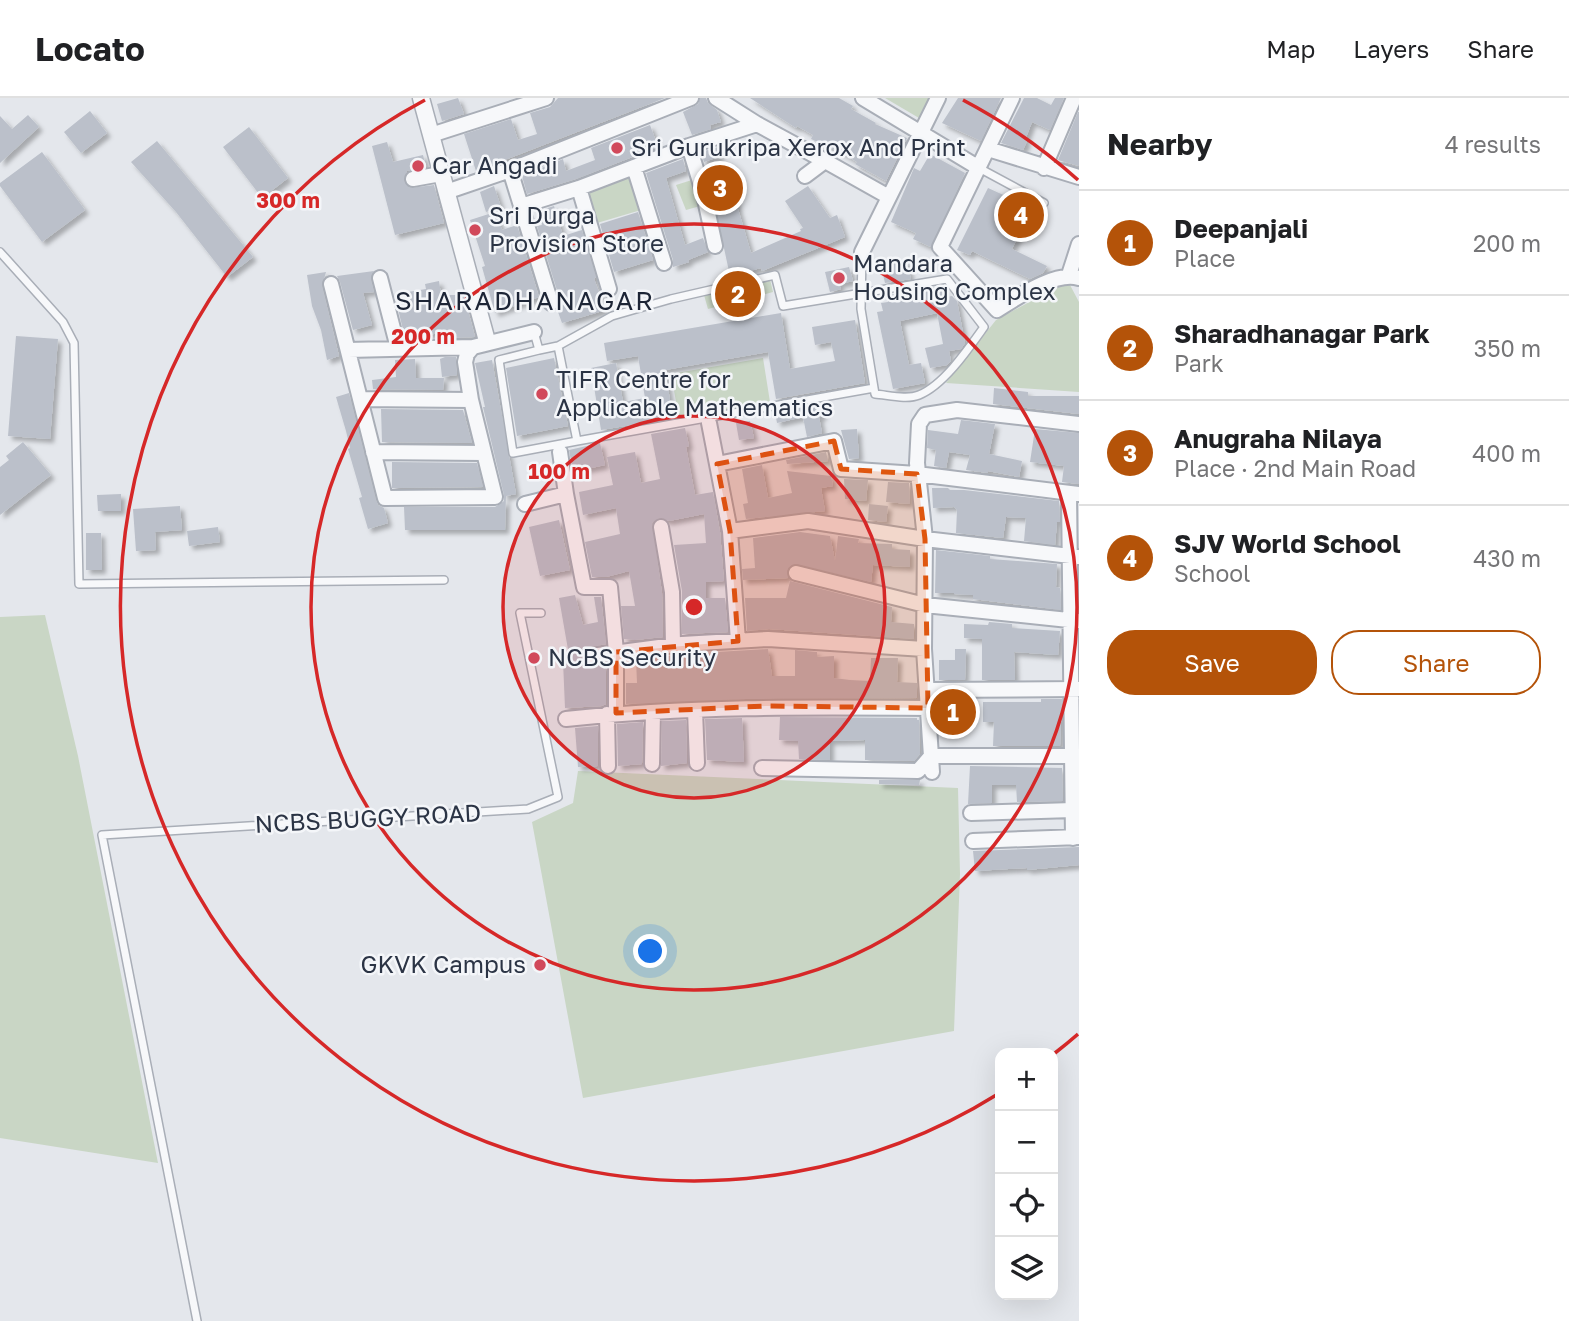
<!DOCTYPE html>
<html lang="en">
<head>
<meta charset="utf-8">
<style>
  body { margin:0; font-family:"Golos Text",sans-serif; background:#f6f6f6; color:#202124 }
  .controls { position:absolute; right:21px; bottom:21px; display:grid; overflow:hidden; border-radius:14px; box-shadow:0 7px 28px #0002 }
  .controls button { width:63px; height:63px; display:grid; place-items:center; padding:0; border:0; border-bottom:2px solid #e0e0e0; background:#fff; color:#202124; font:35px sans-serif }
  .you { position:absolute; left:651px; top:854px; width:24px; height:24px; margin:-18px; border:5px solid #fff; border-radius:50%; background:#1a73e8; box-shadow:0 0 0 10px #1a73e833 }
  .badge { display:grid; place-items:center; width:46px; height:46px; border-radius:50%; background:#b45309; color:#fff; font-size:23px; font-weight:700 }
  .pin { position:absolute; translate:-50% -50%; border:4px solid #fff; box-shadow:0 2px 7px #0006 }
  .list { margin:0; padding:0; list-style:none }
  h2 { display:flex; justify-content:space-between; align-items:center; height:91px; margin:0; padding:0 28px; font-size:30px }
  h2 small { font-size:23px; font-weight:400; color:#757577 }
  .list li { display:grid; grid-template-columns:46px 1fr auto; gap:21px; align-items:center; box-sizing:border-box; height:105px; padding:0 28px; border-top:2px solid #e0e0e0 }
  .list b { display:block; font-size:26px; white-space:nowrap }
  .list p { margin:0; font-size:23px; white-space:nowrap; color:#757577 }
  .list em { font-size:23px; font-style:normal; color:#757577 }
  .actions { display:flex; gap:14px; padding:21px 28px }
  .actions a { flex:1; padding:16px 0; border:2px solid #b45309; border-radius:28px; text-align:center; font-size:24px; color:#b45309 }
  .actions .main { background:#b45309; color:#fff }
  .icon { flex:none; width:38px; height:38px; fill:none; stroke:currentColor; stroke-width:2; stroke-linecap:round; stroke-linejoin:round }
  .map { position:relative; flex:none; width:1079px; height:1223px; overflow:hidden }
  header { display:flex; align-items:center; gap:42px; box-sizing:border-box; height:98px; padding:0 35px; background:#fff; border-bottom:2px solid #e0e0e0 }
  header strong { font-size:33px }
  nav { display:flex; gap:38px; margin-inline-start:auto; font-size:24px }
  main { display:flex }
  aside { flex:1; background:#fff }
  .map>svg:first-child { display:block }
  .green { fill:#c9d6c5 }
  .building { fill:#bbc0ca; filter:url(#shadow) }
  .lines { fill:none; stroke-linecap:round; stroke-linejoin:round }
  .service-casing { stroke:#a9aeb7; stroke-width:10 }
  .minor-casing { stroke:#a9aeb7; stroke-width:18 }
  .tertiary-casing { stroke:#a9aeb7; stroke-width:19 }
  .service { stroke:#f7f8fa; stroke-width:7 }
  .minor { stroke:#f7f8fa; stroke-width:14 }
  .tertiary { stroke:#f7f8fa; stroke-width:16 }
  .marked { fill:#df570f; fill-opacity:0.2; stroke:#df570f; stroke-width:5; stroke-dasharray:14 9; stroke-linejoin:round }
  .ring { fill:none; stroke:#d62828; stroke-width:3.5 }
  .poi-dot { fill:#d1495b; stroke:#f4f6f9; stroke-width:2.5 }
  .labels { text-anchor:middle; stroke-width:5; stroke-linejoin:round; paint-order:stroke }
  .poi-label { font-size:24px; fill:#2b3445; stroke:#f4f6f9; text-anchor:start }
  .street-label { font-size:24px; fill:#2b3445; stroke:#f4f6f9 }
  .neighbourhood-label { font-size:26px; letter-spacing:2px; fill:#1d2536; stroke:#f4f6f9 }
  .centre { fill:#d62828; stroke:#f4f6f9; stroke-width:3.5 }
  .ring-label { font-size:21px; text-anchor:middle; font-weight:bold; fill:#d62828; stroke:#f4f6f9; stroke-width:5; stroke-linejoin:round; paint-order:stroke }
</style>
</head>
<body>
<header>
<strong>Locato</strong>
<nav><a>Map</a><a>Layers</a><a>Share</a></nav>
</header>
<main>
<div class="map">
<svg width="1079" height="1223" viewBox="0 0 1079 1223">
  <defs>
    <filter id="shadow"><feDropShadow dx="4" dy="4" stdDeviation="2" flood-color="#0004"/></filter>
  </defs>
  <rect width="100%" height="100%" fill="#e4e7ec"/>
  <path class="green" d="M 885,0 L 930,0 L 919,20 Z
    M 630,75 L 641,112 L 597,125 L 587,92 Z
    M 695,81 L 704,107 L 686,112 L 676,87 Z
    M 770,181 L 773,194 L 708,211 L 704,197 Z
    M 1070,187 L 1079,204 L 1079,294 L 946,285 L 996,222 L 1057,189 Z
    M 763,260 L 770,304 L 679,320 L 671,276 Z
    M 45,517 L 78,658 L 158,1065 L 0,1040 L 0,519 Z
    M 578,673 L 958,690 L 960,776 L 954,933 L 583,1000 L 532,724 L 573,705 Z"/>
  <path class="building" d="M 458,0 L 464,16 L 442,23 L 437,6 Z
    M 558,0 L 665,0 L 476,73 L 464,36 L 511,21 L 518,42 L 537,36 L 530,15 L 550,9 Z
    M 700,0 L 706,0 L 708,5 L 717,12 L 721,24 L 710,27 L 711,31 L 692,37 L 683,14 L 698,6 Z
    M 750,0 L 839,0 L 853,8 L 851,11 L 876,25 L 875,26 L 907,40 L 886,83 L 855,66 L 857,64 L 840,54 L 811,41 L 813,37 L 797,28 L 796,30 Z
    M 958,0 L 1001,0 L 981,43 L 942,25 Z
    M 1024,0 L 1037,0 L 1051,7 L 1055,0 L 1064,0 L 1050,32 L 1032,24 L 1025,42 L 1027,43 L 1023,52 L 1001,45 Z
    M 90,13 L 107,35 L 81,55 L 64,34 Z
    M 1078,14 L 1079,14 L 1079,68 L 1058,62 Z
    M 28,17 L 39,29 L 0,65 L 0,18 L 12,31 Z
    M 650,27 L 658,49 L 576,81 L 527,96 L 522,78 L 563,61 L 566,73 L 595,62 L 591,50 Z
    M 249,29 L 288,80 L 262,100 L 223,49 Z
    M 157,43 L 253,159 L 227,179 L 176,114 L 131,64 Z
    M 387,44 L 393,64 L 423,57 L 426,69 L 407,73 L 404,83 L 410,90 L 434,87 L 444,125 L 395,137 L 372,48 Z
    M 718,49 L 721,58 L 704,64 L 701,54 Z
    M 42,54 L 85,112 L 42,144 L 0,88 L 0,85 Z
    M 930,56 L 965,75 L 931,149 L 913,141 L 916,135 L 891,124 L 914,70 L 920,73 Z
    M 683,61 L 686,73 L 666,80 L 685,147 L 703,140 L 708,154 L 688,162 L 689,164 L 673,169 L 673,162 L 646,75 Z
    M 729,80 L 751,155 L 801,133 L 800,131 L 803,130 L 785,103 L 808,88 L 830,120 L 837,117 L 845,139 L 762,173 L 761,170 L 730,178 L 710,85 Z
    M 494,88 L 501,109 L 486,114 L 480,94 Z
    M 988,90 L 1032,110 L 1012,151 L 1047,168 L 1043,175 L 1030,181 L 972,153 L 970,157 L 957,152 Z
    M 554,108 L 563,138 L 582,132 L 596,179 L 594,181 L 606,212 L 562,225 L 558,214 L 561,213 L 560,202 L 537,128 L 542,127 L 538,113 Z
    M 495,114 L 502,132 L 517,127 L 539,199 L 495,215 L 482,169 L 485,168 L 470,122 Z
    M 638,114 L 653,162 L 614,174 L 600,126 Z
    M 906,162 L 911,181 L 885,185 L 881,168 Z
    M 849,169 L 853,183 L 839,186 L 841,191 L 830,194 L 825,174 Z
    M 374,173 L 371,182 L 374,194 L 363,195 L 372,227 L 353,232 L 340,184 L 337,178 Z
    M 326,174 L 322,188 L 339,258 L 327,262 L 321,232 L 312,208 L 307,177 Z
    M 439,183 L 441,197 L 464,197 L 475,239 L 442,240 L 441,235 L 405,240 L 398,211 L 412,208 L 408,194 L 426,191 L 425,186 Z
    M 943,188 L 945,199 L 952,198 L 957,203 L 965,245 L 961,251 L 949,253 L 951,263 L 947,267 L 930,270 L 925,250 L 943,246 L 937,215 L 900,223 L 909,267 L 921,265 L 925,285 L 893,291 L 877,214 L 883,213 L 881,205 L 888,204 L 888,197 Z
    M 781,215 L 790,271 L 835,263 L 831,244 L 815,247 L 812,229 L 855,222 L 865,285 L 776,301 L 768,254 L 665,272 L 673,320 L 601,332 L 591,270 L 616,265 L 623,304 L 645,300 L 638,258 L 607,263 L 604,245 Z
    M 16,238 L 58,241 L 50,341 L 8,338 Z
    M 445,259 L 456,259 L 457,277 L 442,279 L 440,261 Z
    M 554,260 L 568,328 L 517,338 L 506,270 Z
    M 415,261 L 416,280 L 444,280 L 443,292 L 373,291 L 372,282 L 396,279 L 395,262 Z
    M 492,262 L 516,396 L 506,398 L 505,432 L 405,432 L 404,409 L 495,409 L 504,403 L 504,397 L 483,309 L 485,309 L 475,265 Z
    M 994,290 L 1028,294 L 1028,298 L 1079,298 L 1079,316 L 993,306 Z
    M 349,295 L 376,402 L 378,407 L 384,410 L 388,425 L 368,431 L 359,400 L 362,399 L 348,351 L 350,350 L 346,333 L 336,299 Z
    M 821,306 L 823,318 L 819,319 L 822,335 L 807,339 L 803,319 L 777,325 L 775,314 Z
    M 381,311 L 463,312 L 472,345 L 382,344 Z
    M 961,322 L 995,326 L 989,356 L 1022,363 L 1019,379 L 988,373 L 988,375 L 966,372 L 970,357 L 949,354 L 946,370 L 934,368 L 936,352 L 927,350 L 928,332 L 958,336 Z
    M 750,323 L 754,340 L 739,342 L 736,325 Z
    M 685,330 L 689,348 L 686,349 L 695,397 L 713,394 L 720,434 L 724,483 L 706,484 L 706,500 L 725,500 L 728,534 L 682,536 L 682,493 L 674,447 L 706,445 L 704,416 L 669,423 L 659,420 L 652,425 L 662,495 L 663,539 L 635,542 L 624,541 L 621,508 L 635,508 L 629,473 L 606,479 L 592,479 L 585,444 L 620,436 L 616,410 L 583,417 L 579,394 L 613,387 L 607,359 L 635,354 L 641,385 L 660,381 L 651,336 Z
    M 857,331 L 859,360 L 849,361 L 841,332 Z
    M 1035,331 L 1079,335 L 1079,386 L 1062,384 L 1064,368 L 1030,364 Z
    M 23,344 L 51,377 L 0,417 L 0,369 L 9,362 L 6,358 Z
    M 600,345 L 605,367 L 573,374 L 569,352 Z
    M 826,354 L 828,363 L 787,366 L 786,362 Z
    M 392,364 L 477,365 L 483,389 L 392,390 Z
    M 762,367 L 768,400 L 792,395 L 787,373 L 831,378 L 833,388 L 821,390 L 825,413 L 746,421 L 743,406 L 748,405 L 742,371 Z
    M 844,381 L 868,382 L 866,403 L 845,401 Z
    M 888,384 L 909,385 L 910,406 L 886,404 Z
    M 932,390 L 948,390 L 950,392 L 964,392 L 1059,403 L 1060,424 L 1057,424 L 1055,447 L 1024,443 L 1026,420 L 1006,419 L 1003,440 L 956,435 L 957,412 L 954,409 L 933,410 Z
    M 121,396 L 121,413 L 98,413 L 97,397 Z
    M 869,406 L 888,408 L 886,424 L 868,422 Z
    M 180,408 L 182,432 L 155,434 L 156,452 L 136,453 L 133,411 Z
    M 559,422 L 570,472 L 540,478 L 529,429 Z
    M 218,429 L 220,444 L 189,448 L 187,433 Z
    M 800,434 L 830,438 L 835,463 L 838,438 L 859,441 L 858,445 L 892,446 L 892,451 L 910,452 L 910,469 L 873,467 L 871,484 L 794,466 L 787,472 L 788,480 L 743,482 L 742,471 L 755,470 L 753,440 Z
    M 86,435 L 101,435 L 102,472 L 86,472 Z
    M 936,452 L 990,458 L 990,461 L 1057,466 L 1056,489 L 1060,490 L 1061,512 L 973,501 L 973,497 L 954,496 L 954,495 L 935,495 Z
    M 790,483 L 892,509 L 891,524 L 914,526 L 914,541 L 769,531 L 747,533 L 745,500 L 786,500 Z
    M 575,497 L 583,527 L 598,524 L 594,499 L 601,499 L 606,546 L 586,550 L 581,559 L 588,567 L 606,566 L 606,606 L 602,608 L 565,610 L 563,563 L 570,563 L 559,500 Z
    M 989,524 L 1012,526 L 1012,530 L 1060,533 L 1058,557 L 1014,554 L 1015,582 L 982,582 L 982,541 L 964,540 L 964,526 L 988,527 Z
    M 768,551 L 772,578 L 795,578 L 795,552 L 817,554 L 817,559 L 834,558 L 834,580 L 850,582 L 870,583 L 871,560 L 898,560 L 897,584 L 917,585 L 917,600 L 746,601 L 626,606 L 626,585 L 637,585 L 636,562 L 683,556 Z
    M 955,551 L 966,551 L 965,582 L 939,582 L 939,562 L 955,562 Z
    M 1041,601 L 1062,601 L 1060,648 L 993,648 L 994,624 L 983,624 L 983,604 L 1041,604 Z
    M 943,604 L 964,604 L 963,625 L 943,625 Z
    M 780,619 L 917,620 L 917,622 L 919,622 L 920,656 L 914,663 L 865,662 L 865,642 L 830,643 L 830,662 L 799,661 L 798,643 L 779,642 Z
    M 742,620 L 744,664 L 707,662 L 705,621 Z
    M 686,622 L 687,665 L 661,668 L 662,623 Z
    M 643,624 L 642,666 L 618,668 L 617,626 Z
    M 598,628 L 598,668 L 578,669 L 575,630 Z
    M 970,668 L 1062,670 L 1063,703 L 1017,704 L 1016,687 L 992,687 L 992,705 L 968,706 Z
    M 879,682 L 920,682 L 919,687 L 879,686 Z
    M 1079,749 L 1079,767 L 1027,772 L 1027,770 L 975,773 L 973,753 Z"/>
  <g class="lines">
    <g class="service-casing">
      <path id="service" d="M 979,70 L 1044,105
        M 0,154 L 63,224 L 74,245 L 79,486 L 444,482
        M 534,234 L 539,252 L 558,248 L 577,343 L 513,355 L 499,262 L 539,252
        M 558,248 L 612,218 L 671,201 L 775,177 L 783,208 L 947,181 L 984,229 C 969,250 944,287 919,297 C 907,302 888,297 875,296 L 861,211 L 862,154
        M 577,343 L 874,290
        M 197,1223 L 102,737 L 528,711 L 558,699 L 520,515 L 541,515"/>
    </g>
    <g class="minor-casing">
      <path id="minor" d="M 716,0 L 757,26 L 825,63 L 805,78
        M 863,0 L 979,70
        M 1012,0 L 940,149 L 997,212 C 1018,199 1055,173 1079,180
        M 431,37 L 546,0
        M 689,48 L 757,26
        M 988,51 L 1079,79
        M 825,63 L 889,99
        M 634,69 L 664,165
        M 1044,70 L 1074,0
        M 510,72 L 551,205
        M 413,81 L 441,76
        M 579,90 L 609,191
        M 446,94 L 510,72 L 691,0
        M 521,108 L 579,90 L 689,48 L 704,97 L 715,148
        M 862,154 L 938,0
        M 1069,177 L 1079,146
        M 380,180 L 398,250
        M 331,186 L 385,400 L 495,399 L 471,302 L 465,264 L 467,256 L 473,249 L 534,234
        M 348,252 L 473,249
        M 360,301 L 471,302
        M 709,325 L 730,433 L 738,543
        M 373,354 L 484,355
        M 560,354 L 566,396 L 584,489 L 610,489 L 616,554 L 616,615
        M 717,366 L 834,343 L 841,371 L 917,376 L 1079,396
        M 1069,395 L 1073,740
        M 525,406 L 566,396
        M 661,429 L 672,494 L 673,547
        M 730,433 L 808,423 L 925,441 L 1079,459
        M 796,475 L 925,507 L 1078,523
        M 591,558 L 682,546 L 768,541 L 924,551
        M 927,592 L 1079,591
        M 695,612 L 697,665
        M 607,616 L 608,668
        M 566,621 C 686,608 807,609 928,610
        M 652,666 L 653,614
        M 762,670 L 918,673 L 931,658 L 1079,658
        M 932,674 L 924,551 L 925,441 L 917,365 L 919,326 L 925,317 L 957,312 L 1079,326
        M 971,715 L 1073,712
        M 973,743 L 1079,739"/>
    </g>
    <g class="tertiary-casing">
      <path id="tertiary" d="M 421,0 L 487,243"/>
    </g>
    <use href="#service" class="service"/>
    <use href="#minor" class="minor"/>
    <use href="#tertiary" class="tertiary"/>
  </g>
  <path class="marked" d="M 834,343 L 841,371 L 917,376 L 925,441 L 928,610 L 766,608 L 616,615 L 616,554 L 738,543 L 730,433 L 717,366 Z"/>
  <circle cx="694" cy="509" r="191" fill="#d62828" fill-opacity=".12"/>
  <g class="ring">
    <circle cx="694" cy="509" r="191"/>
    <circle cx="694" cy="509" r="383"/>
    <path d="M1078 936A574 574 0 0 1 1055 955M998 996A574 574 0 1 1 425 2M963 2A574 574 0 0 1 1078 82"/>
  </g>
  <g class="poi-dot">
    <circle cx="617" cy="50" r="7"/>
    <circle cx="418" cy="68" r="7"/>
    <circle cx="475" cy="132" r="7"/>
    <circle cx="839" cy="180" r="7"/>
    <circle cx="542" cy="296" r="7"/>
    <circle cx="534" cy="560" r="7"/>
    <circle cx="540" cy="867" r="7"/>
  </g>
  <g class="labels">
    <g class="poi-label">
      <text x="631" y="58">Sri Gurukripa Xerox And Print</text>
      <text x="432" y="76">Car Angadi</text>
      <text x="489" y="126">Sri Durga<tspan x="489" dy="28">Provision Store</tspan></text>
      <text x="853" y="174">Mandara<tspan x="853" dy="28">Housing Complex</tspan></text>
      <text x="556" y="290">TIFR Centre for<tspan x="556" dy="28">Applicable Mathematics</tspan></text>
      <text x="548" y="568">NCBS Security</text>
      <text x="526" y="875" text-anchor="end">GKVK Campus</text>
    </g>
    <g class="street-label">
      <text transform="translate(368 721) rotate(-3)" y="8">NCBS BUGGY ROAD</text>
    </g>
    <g class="neighbourhood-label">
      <text x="525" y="212">SHARADHANAGAR</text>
    </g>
  </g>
  <circle cx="694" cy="509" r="10" class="centre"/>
  <g class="ring-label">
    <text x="288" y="110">300 m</text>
    <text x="423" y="246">200 m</text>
    <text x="559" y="381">100 m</text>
  </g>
</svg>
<div class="controls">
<button>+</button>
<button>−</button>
<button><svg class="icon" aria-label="locate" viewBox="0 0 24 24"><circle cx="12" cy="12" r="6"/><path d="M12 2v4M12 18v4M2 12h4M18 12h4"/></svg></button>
<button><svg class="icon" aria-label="layers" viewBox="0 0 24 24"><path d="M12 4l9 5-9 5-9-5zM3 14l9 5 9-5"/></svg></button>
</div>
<div class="you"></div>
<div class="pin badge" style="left:953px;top:614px">1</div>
<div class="pin badge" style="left:738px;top:196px">2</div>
<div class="pin badge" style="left:720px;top:90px">3</div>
<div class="pin badge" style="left:1021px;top:117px">4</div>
</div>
<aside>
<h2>Nearby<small>4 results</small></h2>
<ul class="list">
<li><span class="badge">1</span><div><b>Deepanjali</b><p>Place</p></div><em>200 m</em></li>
<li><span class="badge">2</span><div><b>Sharadhanagar Park</b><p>Park</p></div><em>350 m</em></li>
<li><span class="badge">3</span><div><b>Anugraha Nilaya</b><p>Place · 2nd Main Road</p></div><em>400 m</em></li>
<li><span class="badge">4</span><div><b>SJV World School</b><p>School</p></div><em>430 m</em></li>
</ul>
<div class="actions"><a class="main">Save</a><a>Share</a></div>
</aside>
</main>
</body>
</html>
